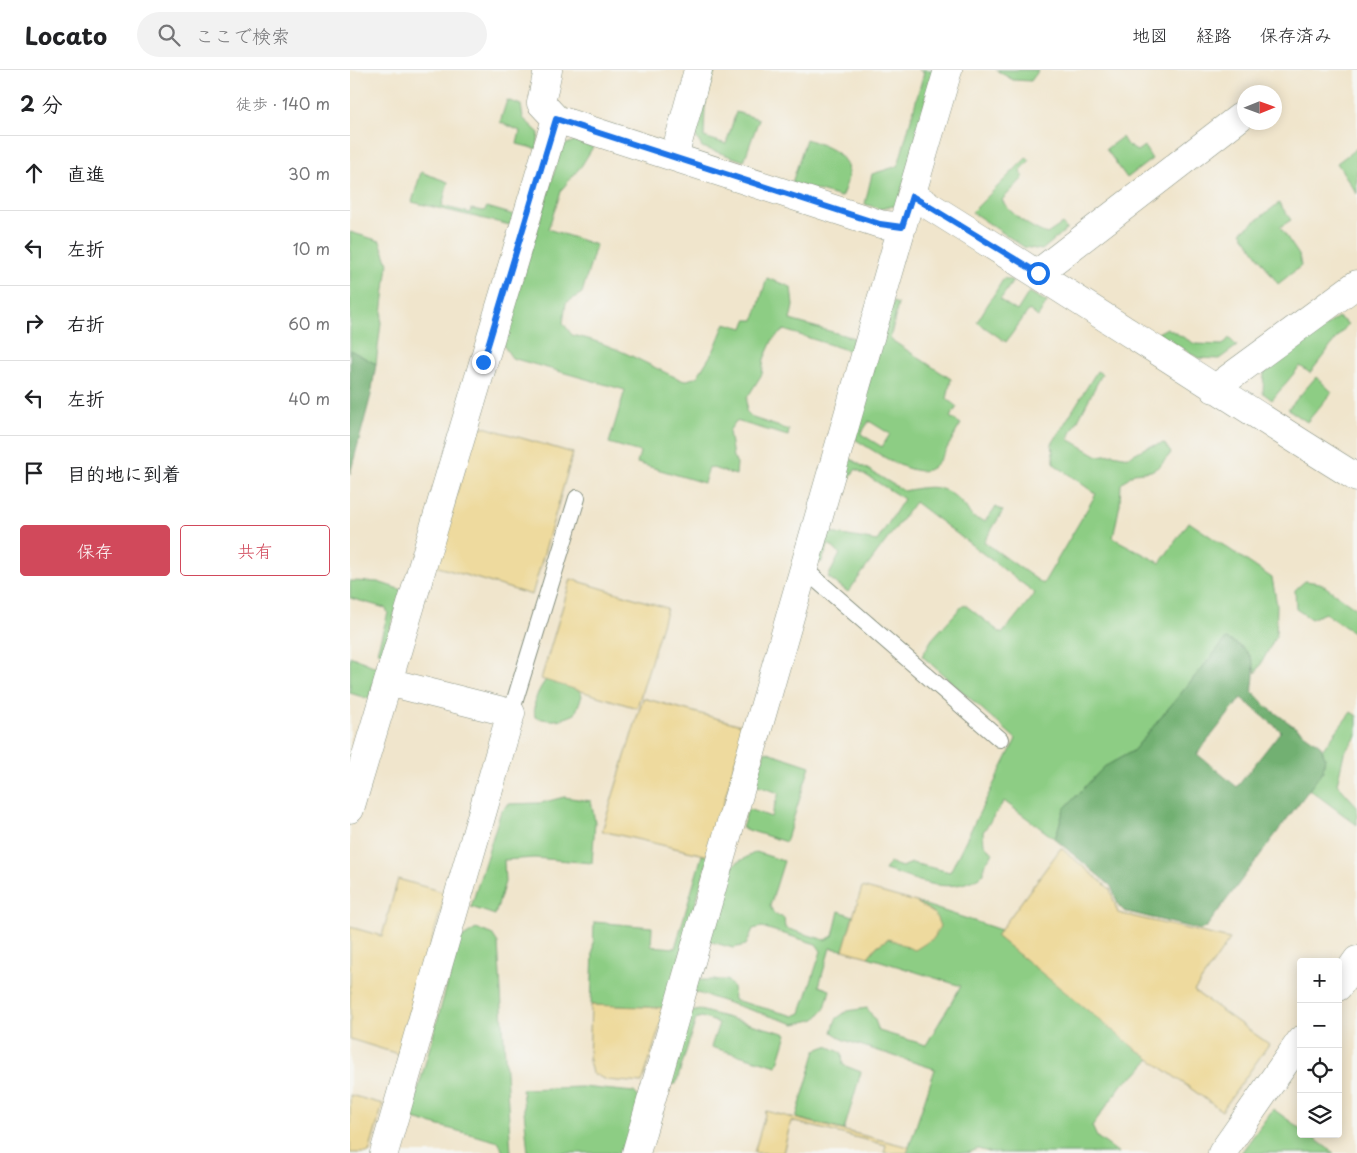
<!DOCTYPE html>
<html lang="ja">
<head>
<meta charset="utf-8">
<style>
  body { margin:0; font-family:"Playpen Sans","Klee One",sans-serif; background:#f2f2f2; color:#202124 }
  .controls { position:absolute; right:15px; bottom:15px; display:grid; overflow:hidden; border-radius:5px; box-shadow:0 2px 12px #0003 }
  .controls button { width:45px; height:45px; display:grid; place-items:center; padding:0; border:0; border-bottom:1px solid #e0e0e0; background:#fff; color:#202124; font:25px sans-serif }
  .compass { position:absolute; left:887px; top:15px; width:45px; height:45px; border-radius:50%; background:#fff; box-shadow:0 2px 12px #0003; rotate:89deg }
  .stop { position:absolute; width:15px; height:15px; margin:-11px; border:4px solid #1a73e8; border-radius:50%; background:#fff }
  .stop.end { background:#1a73e8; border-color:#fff; box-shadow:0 1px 5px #0008 }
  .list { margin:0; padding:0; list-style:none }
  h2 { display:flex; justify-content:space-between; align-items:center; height:65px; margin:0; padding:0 20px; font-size:21px }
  h2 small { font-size:16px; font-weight:400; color:#757577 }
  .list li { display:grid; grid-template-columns:32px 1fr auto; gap:15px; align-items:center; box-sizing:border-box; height:75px; padding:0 20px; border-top:1px solid #e0e0e0 }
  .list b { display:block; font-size:19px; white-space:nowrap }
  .list em { font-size:16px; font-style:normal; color:#757577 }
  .actions { display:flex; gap:10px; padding:15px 20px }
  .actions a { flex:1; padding:11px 0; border:1px solid #d1495b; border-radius:5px; text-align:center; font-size:18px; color:#d1495b }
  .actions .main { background:#d1495b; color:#fff }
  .icon { flex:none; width:28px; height:28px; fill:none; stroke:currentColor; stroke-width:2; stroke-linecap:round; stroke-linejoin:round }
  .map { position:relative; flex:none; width:1007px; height:1083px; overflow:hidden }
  header { display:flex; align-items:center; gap:30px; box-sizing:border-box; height:70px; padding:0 25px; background:#fff; border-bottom:1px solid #e0e0e0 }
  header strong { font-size:24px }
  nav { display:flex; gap:28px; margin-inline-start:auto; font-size:18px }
  .search { width:350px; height:45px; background:#f2f2f2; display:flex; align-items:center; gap:12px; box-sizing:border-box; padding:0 18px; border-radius:28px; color:#757577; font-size:19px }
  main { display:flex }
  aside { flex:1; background:#fff }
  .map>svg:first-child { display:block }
  .green { fill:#8dcd84; stroke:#56855c; fill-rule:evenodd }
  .forest { fill:#72b072; stroke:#487653; fill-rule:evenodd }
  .sand { fill:#eeda9e; stroke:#868c69 }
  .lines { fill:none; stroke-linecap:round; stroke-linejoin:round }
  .service-casing { stroke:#889180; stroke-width:18 }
  .minor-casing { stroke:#889180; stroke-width:29 }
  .service { stroke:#fff; stroke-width:16 }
  .minor { stroke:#fff; stroke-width:28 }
  .route { stroke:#1a73e8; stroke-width:6 }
</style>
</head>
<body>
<header>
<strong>Locato</strong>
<div class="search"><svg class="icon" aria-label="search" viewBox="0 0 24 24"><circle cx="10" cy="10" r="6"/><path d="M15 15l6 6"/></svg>ここで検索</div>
<nav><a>地図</a><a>経路</a><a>保存済み</a></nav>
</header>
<main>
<aside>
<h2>2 分<small>徒歩 · 140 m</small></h2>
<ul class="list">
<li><svg class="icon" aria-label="ahead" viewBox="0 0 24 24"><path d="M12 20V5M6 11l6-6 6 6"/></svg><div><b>直進</b></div><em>30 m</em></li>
<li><svg class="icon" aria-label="left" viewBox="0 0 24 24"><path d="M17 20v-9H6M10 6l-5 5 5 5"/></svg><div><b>左折</b></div><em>10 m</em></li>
<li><svg class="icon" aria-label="right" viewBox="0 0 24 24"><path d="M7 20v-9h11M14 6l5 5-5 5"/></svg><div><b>右折</b></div><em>60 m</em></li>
<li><svg class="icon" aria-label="left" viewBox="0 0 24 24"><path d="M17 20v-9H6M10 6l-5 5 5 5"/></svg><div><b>左折</b></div><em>40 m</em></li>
<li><svg class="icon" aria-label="arrive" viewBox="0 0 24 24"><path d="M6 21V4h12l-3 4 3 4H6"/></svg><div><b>目的地に到着</b></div></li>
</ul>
<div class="actions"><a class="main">保存</a><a>共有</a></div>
</aside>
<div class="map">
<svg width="1007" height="1083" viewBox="0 0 1007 1083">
  <rect width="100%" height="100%" fill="#f6f6f2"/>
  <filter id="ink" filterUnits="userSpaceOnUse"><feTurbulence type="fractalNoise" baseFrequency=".02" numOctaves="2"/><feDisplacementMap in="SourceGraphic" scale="10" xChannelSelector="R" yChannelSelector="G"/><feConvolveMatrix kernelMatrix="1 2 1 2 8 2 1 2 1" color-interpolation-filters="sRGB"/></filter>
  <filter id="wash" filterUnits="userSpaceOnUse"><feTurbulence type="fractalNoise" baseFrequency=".0096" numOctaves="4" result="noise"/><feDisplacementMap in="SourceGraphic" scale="20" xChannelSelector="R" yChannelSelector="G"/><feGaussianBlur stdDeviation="1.12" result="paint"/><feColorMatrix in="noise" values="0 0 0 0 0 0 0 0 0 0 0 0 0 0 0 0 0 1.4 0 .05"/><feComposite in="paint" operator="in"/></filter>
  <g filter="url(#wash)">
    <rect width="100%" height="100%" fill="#f0e5cc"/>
    <path class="green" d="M 361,0 L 365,0 L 355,36 L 354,67 L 376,74 L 386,42 L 409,49 L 394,91 L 352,77 L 342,60 Z
      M 569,0 L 584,0 L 548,135 L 530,139 L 515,134 L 522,104 L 548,96 L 574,2 Z
      M 646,0 L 689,0 L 681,11 L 663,10 Z
      M 157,30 L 171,35 L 173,48 L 189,63 L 187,79 L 167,74 L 170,61 L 150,52 Z
      M 772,67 L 777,75 L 787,81 L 794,76 L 802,89 L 777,108 L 756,79 Z
      M 456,69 C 488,80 510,90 491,127 L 442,113 Z
      M 224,71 L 243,77 L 232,95 L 212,119 L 198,159 L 246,175 L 232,223 L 216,233 L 213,253 L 222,265 C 266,274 294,294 334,311 L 347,307 L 364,280 L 375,253 L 393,258 L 396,250 L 404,250 L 417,208 L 441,217 L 443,236 L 440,250 L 504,268 L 500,281 L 434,260 L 423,269 L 414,289 L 412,304 L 397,328 L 396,341 L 403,348 L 439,360 L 438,366 L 386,351 L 379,361 L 383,387 L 387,393 L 386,405 L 359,397 L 354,413 L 287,393 L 290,382 L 259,373 L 275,320 L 162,288 L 153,275 L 212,76 Z
      M 1007,78 L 1007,124 L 987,93 Z
      M 677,87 L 680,90 L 670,101 L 673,108 L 652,130 C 660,144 682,159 697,164 L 712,154 L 717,159 L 692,180 L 674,177 L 622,142 Z
      M 71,102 L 98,112 L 92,136 L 120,143 L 121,139 L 134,141 L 137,137 L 164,145 L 160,155 L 62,132 Z
      M 929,133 L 941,150 L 930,157 L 949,185 L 951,196 L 928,214 L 891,162 Z
      M 0,162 L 30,171 L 38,194 L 26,294 L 0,280 Z
      M 654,208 L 663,211 L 650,230 L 667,241 L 679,222 L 697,232 L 688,247 L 679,240 L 656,272 L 627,252 Z
      M 543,232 L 548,234 L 540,269 L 601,309 L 597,329 L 607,337 L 600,347 L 611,354 C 603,366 593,389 583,397 C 566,412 522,379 506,370 L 505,359 ZM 519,351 L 540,364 L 532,377 L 511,364 Z
      M 988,247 L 998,254 L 960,303 L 950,296 L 922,330 L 913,323 L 914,303 Z
      M 817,258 L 845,274 L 873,275 L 879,268 L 887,276 L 869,289 L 848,288 L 808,263 Z
      M 747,301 L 752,304 L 718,369 L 748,386 L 763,384 L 778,387 L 797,377 L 814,373 L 821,383 L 810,396 L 801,401 L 784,403 L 771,414 L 770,434 L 763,468 L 810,493 L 839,452 L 922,508 L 927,535 L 926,566 L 906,603 C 899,581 897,578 876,569 L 783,681 L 754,697 L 714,739 L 705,769 L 654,731 L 633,762 L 634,774 L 643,783 L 634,795 L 634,804 C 599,827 572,811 535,800 L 540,793 L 552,797 L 562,793 L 600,802 L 666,669 L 572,586 L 582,569 L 614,534 L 652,564 L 685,523 L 565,432 L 498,522 L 478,507 L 490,484 L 479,474 L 471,493 L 466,490 L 475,462 L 527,471 L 554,429 L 506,399 L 496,413 L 492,412 L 499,388 L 554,421 C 579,416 593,413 612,433 C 622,443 617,448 635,451 L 646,437 L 653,441 L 634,472 L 693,514 L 746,424 L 704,394 L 702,374 Z
      M 966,307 L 982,322 L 957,352 L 938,339 Z
      M 0,511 L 28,512 L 52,520 L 33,583 L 27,582 L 38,543 L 35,538 L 0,528 Z
      M 955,511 L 970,513 L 1007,539 L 1007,565 L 975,543 L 961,549 L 946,539 L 945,520 Z
      M 0,586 L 28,598 L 19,629 L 0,623 Z
      M 202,602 L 227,613 L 232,626 L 225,644 C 210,651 201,652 185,647 C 182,628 190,617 202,602 Z
      M 1001,642 L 1007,646 L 1007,666 L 994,683 L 987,714 L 1007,736 L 1007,755 L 959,719 C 968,707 979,696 972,680 Z
      M 415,681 L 460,696 L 436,772 L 392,758 L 398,739 L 421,747 L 429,723 L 405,715 Z
      M 214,727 L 241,731 L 245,752 L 242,793 L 185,788 L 154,790 L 155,812 L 145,845 L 121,837 L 151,741 L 158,734 L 191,733 Z
      M 406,782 L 434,791 L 420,836 L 424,844 L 434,848 L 435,858 L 475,870 L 483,866 L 489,841 L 503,846 L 493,880 L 480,878 L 469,916 L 480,920 L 475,938 L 466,949 L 445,954 L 344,922 L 347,910 L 377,910 L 383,917 L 384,930 L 444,946 L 451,943 L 471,881 L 466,874 L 412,857 L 403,859 L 396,875 L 383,878 L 358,871 L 381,796 Z
      M 352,785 L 359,786 L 316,938 L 241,935 L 244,852 L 302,857 L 301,876 L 325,878 Z
      M 566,832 L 651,860 L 646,866 L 800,989 L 786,1005 L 773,1013 L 742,1056 L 747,1067 L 769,1083 L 642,1083 L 628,1079 L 618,1083 L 557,1083 L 585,999 L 494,970 L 482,962 L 486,949 L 497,941 L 517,938 L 525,950 L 529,961 L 576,975 L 611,916 L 518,887 L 527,876 L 538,869 L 549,871 L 557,878 L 585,844 Z
      M 126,859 L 142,864 L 148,873 L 161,1083 L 153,1083 L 149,1072 L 60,1048 L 110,869 Z
      M 350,940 L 437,964 L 427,996 L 361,977 L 369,953 L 351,947 L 346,949 L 326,1014 L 318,1014 L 340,942 Z
      M 477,976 L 492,983 L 493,995 L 511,1002 L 494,1060 L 446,1048 L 466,980 Z
      M 232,1017 L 284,1022 L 290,1029 L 275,1083 L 178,1083 L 172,1019 Z
      M 923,1039 L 951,1059 L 951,1064 L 958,1064 L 984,1083 L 891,1083 Z"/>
    <path class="forest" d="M 0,280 L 26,294 L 21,325 L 0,404 Z
      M 876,569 C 904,581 907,592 902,621 L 917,637 L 970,675 L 975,687 L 973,701 L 857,856 L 851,860 L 774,841 L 769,836 L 761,816 L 705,769 L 714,739 L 754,697 L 783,681 ZM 891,628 L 931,661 L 887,717 L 847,684 Z"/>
    <path class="sand" d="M 127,355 L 223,383 L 182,525 L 85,496 Z
      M 221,509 L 317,538 L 287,638 L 191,609 Z
      M 293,628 L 395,656 L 359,786 L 252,761 Z
      M 711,778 L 760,819 L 768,843 L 880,869 L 844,921 L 919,974 L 872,1041 L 783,977 L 646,866 Z
      M 48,809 L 96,823 L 48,984 L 0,969 L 0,857 L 32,866 Z
      M 512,817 L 566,832 L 585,844 L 590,856 L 584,868 L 565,880 C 555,877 548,871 538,869 L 527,876 L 518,887 L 493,880 Z
      M 241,935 L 316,938 L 292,1013 L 256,1010 L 242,1003 L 239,991 Z
      M 0,1025 L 33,1034 L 19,1083 L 0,1083 Z
      M 416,1041 L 559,1077 L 557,1083 L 534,1083 L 536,1075 L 441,1051 L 433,1083 L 404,1083 Z"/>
  </g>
  <g filter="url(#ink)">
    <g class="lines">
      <g class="service-casing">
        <path id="service" d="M 454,499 L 650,669
          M 161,643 L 227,428"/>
      </g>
      <g class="minor-casing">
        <path id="minor" d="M 198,0 L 191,33 L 206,49 L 530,154 L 552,157 L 598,0
          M 324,87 L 348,0
          M 562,125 C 712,218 858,315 1007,408
          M 688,203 L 890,47
          M 864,319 L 1007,214
          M 0,739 L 206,49
          M 988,917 L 1007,890
          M 34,1083 L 161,643 L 38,612
          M 286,1083 L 552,157
          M 872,1083 L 951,970"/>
      </g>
      <use href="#service" class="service"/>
      <use href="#minor" class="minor"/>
    </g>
  </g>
  <g class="lines" filter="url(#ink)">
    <path class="route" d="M 133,292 L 206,49 L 530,154 L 552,157 L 562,126 L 688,203"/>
  </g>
</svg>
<div class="controls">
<button>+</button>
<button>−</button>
<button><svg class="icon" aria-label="locate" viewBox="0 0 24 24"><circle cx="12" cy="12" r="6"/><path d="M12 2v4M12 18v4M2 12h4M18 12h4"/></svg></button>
<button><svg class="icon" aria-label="layers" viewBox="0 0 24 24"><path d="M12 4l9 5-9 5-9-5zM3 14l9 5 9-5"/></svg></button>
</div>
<svg class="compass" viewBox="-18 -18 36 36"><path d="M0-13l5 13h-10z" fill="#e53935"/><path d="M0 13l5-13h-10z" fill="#757577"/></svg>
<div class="stop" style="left:688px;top:203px"></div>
<div class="stop end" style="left:133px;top:292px"></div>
</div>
</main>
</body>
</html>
